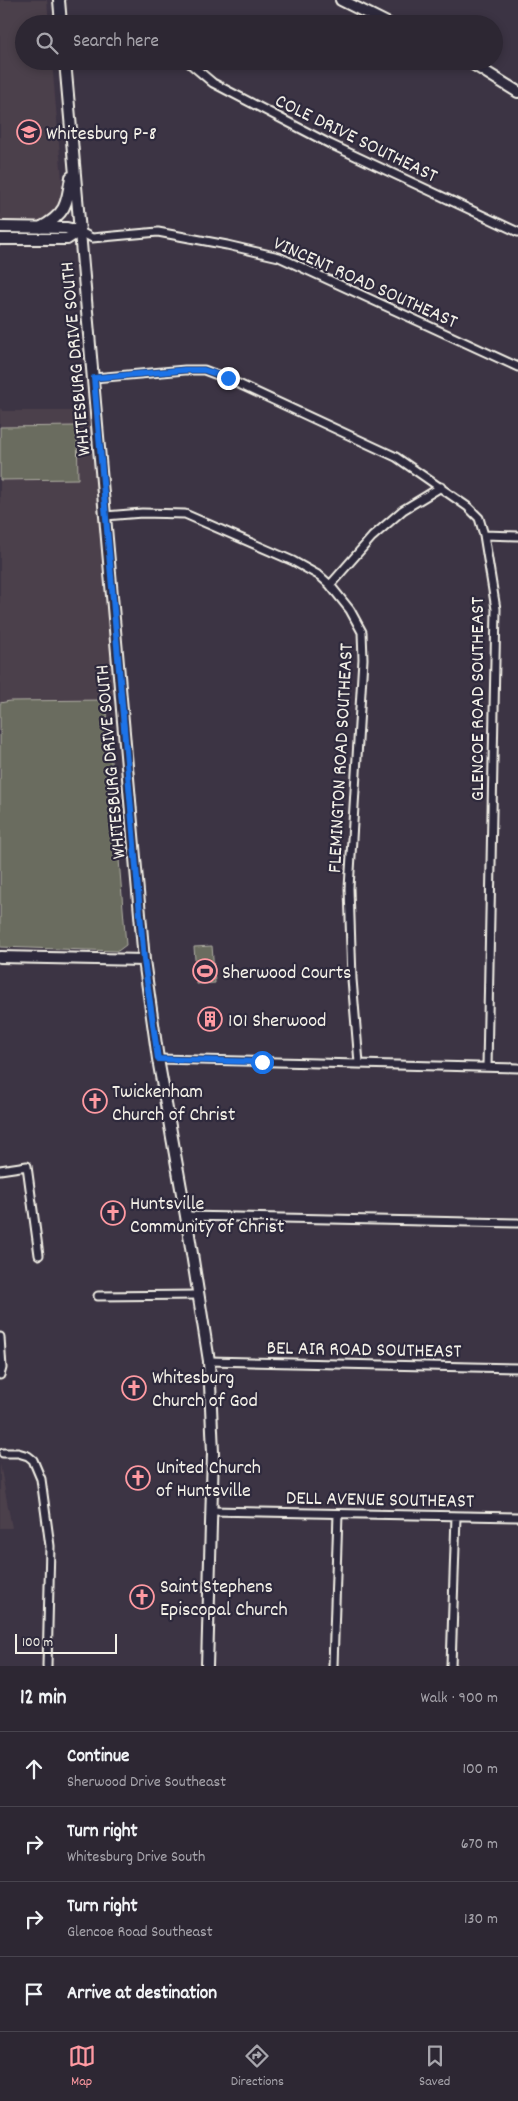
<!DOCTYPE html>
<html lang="en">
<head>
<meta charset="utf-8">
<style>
  body { margin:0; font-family:Dekko,sans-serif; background:#352f3b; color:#f1f3f6 }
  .scale { position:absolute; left:15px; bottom:12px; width:102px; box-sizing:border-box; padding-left:5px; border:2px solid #f4f1e8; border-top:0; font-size:14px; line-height:18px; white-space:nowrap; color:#f4f1e8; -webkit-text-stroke:4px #2f2a3d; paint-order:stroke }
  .stop { position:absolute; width:15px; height:15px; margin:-11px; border:4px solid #1a73e8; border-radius:50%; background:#fff }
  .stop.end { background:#1a73e8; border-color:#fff; box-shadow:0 1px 5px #0008 }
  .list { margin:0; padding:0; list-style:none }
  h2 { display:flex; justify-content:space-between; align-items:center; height:65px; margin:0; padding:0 20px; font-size:21px }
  h2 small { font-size:16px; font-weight:400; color:#a7a5ac }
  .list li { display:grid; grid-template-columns:32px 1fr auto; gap:15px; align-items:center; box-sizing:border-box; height:75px; padding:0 20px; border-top:1px solid #48444e }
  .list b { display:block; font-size:19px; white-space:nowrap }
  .list p { margin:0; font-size:16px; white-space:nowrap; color:#a7a5ac }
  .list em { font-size:16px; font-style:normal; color:#a7a5ac }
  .icon { flex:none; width:28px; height:28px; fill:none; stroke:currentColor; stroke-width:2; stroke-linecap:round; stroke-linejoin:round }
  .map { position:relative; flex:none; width:518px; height:1666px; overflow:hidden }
  .search { position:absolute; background:#2d2733; box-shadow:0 2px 8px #0003; left:15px; right:15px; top:15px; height:55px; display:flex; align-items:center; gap:12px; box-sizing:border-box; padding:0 18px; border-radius:28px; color:#a7a5ac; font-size:19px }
  .sheet { height:365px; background:#2d2733 }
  nav { display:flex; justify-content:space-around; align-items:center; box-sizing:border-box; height:70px; border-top:1px solid #48444e; background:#2d2733; font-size:14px; color:#a7a5ac }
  nav a { display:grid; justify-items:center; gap:2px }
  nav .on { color:#ff9aa2 }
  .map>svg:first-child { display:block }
  .built { fill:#4c3f4c }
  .green { fill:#6a6c5e; stroke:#afaea3 }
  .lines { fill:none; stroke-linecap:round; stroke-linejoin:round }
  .street-casing { stroke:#f4f1e8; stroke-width:11 }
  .secondary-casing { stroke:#f4f1e8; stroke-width:14 }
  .street { stroke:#2f2a3d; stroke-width:7 }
  .secondary { stroke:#2f2a3d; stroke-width:10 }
  .route { stroke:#1a73e8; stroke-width:6 }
  .labels { text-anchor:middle; stroke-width:4.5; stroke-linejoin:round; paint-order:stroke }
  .poi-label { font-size:20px; fill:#f4f1e8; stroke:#2f2a3d; text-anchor:start }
  .street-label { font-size:20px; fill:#f4f1e8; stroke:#2f2a3d }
</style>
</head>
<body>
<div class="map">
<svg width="518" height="1666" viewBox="0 0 518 1666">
  <rect width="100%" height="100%" fill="#3c3444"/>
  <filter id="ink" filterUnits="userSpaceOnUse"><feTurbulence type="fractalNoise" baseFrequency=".02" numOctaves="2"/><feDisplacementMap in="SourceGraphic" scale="10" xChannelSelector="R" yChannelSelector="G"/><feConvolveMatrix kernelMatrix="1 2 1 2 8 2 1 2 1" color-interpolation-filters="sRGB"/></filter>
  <g filter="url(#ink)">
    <path class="built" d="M 0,0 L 47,0 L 49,24 L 24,24 L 24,61 L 52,61 L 64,203 L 55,216 L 40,224 L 0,224 Z
      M 0,408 L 3,411 L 91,411 L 115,700 L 10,701 L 0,703 Z
      M 0,1464 L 12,1528 L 0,1528 Z"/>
    <path class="green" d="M 77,426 L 78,479 L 0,480 L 0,427 Z
      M 106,700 L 126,945 L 118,951 L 0,947 L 0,703 L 10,701 Z
      M 212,946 L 215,983 L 197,984 L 194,947 Z"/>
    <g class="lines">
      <g class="street-casing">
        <path id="street" d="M 187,61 L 213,83 L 330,144 L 518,232
          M 79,231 L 92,238 L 158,232 L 227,245 L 279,257 L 518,367
          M 94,378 L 185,370 L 204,370 L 228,379 L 396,457 L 468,507 L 479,518 L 484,535 L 496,609 L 487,1067
          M 105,516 L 142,513 L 185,514 L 293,561 L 320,576 L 330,585 L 350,610 L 362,632 L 363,659 L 349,888 L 352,979 L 359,1063
          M 484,535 L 518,536
          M 330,585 L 372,537 L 403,510 L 441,487
          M 158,1059 L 518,1068
          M 0,1170 L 27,1166 L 39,1255
          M 186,1216 L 518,1223
          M 98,1296 L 199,1295
          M 0,1337 L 2,1368 L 0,1375
          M 209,1361 L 518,1368
          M 3,1453 L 18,1453 L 28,1456 L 33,1460 L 41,1479 L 50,1546 L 47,1666
          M 211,1511 L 518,1517
          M 333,1666 L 338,1514
          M 451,1666 L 456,1516"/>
      </g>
      <g class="secondary-casing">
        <path id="secondary" d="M 59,0 L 61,24
          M 341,0 L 389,24
          M 65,61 L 144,960 L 158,1059 L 186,1216 L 209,1361 L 213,1453 L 207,1666
          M 468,61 L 518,92
          M 0,227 L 67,228 L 79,231
          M 40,228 C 66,214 67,204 71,177
          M 0,239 L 67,239 L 79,231
          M 0,957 L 144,960"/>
      </g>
      <use href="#street" class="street"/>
      <use href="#secondary" class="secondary"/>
    </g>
  </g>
  <g class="lines" filter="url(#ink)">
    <path class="route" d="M 228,378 L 204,370 L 184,370 L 94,378 L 144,960 L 158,1059 L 262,1062"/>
  </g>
  <defs>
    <g id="school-ring" transform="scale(1.25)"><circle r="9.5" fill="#2f2a3d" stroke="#ff9aa2" stroke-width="1.5"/><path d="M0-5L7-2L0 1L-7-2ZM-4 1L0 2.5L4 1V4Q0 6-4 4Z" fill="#ff9aa2"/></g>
    <g id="stadium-ring" transform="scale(1.25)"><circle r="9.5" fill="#2f2a3d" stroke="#ff9aa2" stroke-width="1.5"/><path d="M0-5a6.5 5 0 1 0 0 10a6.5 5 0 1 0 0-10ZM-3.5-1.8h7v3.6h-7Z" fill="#ff9aa2"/></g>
    <g id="building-ring" transform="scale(1.25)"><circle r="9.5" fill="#2f2a3d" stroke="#ff9aa2" stroke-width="1.5"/><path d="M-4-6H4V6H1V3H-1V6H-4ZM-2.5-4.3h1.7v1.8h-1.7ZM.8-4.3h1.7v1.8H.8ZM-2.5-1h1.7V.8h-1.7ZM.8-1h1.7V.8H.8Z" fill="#ff9aa2"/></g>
    <g id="church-ring" transform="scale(1.25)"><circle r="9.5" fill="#2f2a3d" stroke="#ff9aa2" stroke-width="1.5"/><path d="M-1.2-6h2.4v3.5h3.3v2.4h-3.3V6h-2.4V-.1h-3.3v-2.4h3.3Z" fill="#ff9aa2"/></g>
  </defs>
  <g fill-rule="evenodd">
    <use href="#school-ring" x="29" y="132"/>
    <use href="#stadium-ring" x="205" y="971"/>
    <use href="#building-ring" x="210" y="1019"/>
    <use href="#church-ring" x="95" y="1101"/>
    <use href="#church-ring" x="113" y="1213"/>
    <use href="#church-ring" x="134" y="1388"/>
    <use href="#church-ring" x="138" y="1478"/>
    <use href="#church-ring" x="142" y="1597"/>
  </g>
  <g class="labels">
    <g class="poi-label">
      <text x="46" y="139">Whitesburg P-8</text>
      <text x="222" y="978">Sherwood Courts</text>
      <text x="228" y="1026">101 Sherwood</text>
      <text x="112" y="1097">Twickenham<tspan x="112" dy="23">Church of Christ</tspan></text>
      <text x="130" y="1209">Huntsville<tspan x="130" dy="23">Community of Christ</tspan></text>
      <text x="152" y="1383">Whitesburg<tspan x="152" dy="23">Church of God</tspan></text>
      <text x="156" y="1473">United Church<tspan x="156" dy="23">of Huntsville</tspan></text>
      <text x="160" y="1592">Saint Stephens<tspan x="160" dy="23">Episcopal Church</tspan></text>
    </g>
    <g class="street-label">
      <text transform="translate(357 137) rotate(26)" y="7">COLE DRIVE SOUTHEAST</text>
      <text transform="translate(366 281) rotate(24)" y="7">VINCENT ROAD SOUTHEAST</text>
      <text transform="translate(74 359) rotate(-95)" y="7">WHITESBURG DRIVE SOUTH</text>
      <text transform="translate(476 699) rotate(-90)" y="7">GLENCOE ROAD SOUTHEAST</text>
      <text transform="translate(339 758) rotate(-87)" y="7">FLEMINGTON ROAD SOUTHEAST</text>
      <text transform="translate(109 762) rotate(-95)" y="7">WHITESBURG DRIVE SOUTH</text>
      <text transform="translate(364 1348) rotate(1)" y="7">BEL AIR ROAD SOUTHEAST</text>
      <text transform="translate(380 1498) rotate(1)" y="7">DELL AVENUE SOUTHEAST</text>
    </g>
  </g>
</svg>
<div class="scale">100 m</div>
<div class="stop" style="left:262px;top:1062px"></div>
<div class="stop end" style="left:228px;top:378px"></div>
<div class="search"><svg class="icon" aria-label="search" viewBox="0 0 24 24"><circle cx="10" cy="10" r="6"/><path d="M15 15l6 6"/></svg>Search here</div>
</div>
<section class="sheet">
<h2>12 min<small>Walk · 900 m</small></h2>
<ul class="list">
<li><svg class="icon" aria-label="ahead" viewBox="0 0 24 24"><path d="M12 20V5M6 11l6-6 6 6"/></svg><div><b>Continue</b><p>Sherwood Drive Southeast</p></div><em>100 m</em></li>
<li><svg class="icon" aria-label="right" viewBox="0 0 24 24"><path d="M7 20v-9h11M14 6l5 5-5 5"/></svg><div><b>Turn right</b><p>Whitesburg Drive South</p></div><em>670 m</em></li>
<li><svg class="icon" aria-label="right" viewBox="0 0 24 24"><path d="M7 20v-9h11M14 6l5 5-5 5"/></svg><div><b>Turn right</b><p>Glencoe Road Southeast</p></div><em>130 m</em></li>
<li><svg class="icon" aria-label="arrive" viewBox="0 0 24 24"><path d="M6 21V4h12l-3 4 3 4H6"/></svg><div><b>Arrive at destination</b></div></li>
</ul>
</section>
<nav>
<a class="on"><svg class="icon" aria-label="map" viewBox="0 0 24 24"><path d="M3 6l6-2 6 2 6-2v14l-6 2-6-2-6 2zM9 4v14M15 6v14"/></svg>Map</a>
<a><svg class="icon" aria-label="directions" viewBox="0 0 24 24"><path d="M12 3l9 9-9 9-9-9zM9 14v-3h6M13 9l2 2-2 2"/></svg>Directions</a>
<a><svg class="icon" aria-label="saved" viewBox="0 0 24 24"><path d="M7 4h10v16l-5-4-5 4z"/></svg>Saved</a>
</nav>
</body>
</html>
